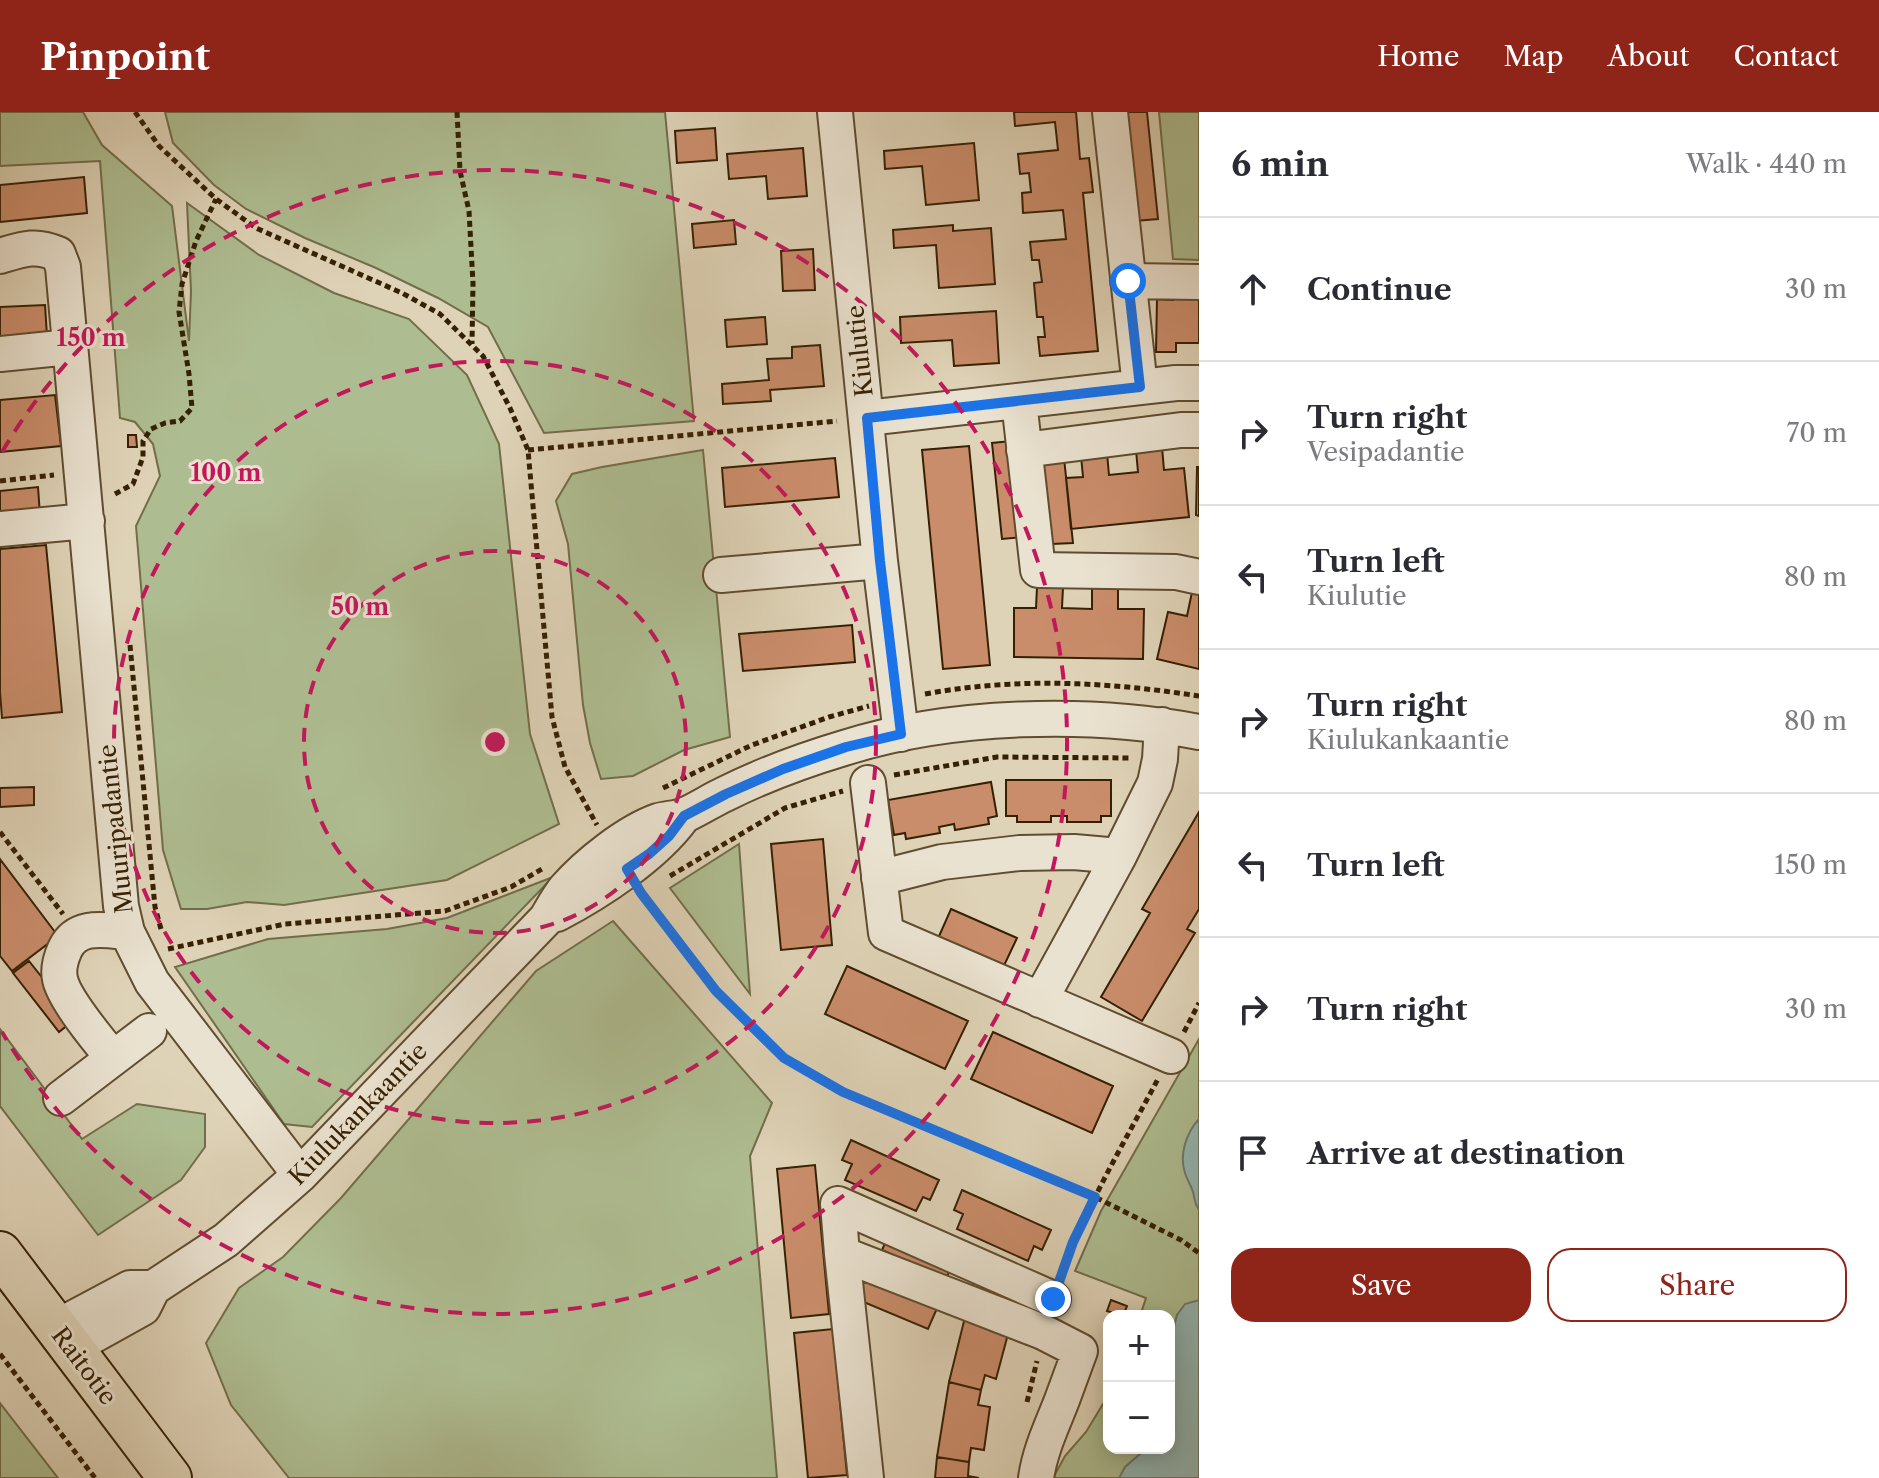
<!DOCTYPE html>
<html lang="en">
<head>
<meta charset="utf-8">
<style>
  body { margin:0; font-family:"Libre Caslon Text",serif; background:#f7f7f7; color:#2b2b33 }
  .controls { position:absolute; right:24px; bottom:24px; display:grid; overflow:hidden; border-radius:16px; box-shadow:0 4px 20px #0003 }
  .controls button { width:72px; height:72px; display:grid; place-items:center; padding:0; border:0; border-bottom:2px solid #e1e1e2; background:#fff; color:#2b2b33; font:40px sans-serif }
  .stop { position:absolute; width:24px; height:24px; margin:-18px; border:6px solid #1a73e8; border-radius:50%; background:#fff }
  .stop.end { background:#1a73e8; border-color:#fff; box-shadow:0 2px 8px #0008 }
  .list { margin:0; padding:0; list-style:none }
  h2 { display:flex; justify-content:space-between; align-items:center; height:104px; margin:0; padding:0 32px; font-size:34px }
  h2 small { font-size:26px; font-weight:400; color:#7c7c81 }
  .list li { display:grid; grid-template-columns:52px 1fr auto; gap:24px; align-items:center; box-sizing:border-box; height:144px; padding:0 32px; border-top:2px solid #e1e1e2 }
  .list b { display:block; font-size:30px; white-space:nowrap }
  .list p { margin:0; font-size:26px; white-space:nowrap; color:#7c7c81 }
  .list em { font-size:26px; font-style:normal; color:#7c7c81 }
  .actions { display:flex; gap:16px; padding:24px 32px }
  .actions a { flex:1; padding:18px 0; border:2px solid #8f2418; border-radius:24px; text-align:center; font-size:28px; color:#8f2418 }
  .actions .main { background:#8f2418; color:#fff }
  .icon { flex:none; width:44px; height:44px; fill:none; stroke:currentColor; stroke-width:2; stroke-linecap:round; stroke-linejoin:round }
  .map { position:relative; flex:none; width:1199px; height:1366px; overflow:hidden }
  header { display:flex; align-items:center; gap:48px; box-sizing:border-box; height:112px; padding:0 40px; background:#8f2418; color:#fff }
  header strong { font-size:38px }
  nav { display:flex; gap:44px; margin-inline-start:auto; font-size:28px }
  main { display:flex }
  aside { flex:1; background:#fff }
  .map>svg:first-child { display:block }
  .green { fill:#aebd91; stroke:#726e4a; stroke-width:2 }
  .water { fill:#94b7b3; stroke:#6e7b6d; stroke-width:2 }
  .building { fill:#ca8d6b; stroke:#362003; stroke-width:2 }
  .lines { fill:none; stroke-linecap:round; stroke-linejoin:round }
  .minor-casing { stroke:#604d30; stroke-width:38 }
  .major-casing { stroke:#362003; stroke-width:46 }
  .path { stroke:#362003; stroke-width:5; stroke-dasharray:6 4; stroke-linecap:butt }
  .minor { stroke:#eae2d0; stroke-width:34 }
  .major { stroke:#dfd3b7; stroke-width:42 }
  .route { stroke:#1a73e8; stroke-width:10 }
  .ring { fill:none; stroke:#c2185b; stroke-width:4; stroke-dasharray:14 10 }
  .labels { text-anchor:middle; stroke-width:6; stroke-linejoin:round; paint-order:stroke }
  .street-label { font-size:24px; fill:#362003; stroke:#eae2d0 }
  .centre { fill:#c2185b; stroke:#eae2d0; stroke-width:4 }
  .ring-label { font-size:24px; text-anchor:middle; font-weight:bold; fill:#c2185b; stroke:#eae2d0; stroke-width:6; stroke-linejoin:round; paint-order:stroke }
</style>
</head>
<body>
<header>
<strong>Pinpoint</strong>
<nav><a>Home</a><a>Map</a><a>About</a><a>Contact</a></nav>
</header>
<main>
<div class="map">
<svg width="1199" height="1366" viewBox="0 0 1199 1366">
  <rect width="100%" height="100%" fill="#dfd3b7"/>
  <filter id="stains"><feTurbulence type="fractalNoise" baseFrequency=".0025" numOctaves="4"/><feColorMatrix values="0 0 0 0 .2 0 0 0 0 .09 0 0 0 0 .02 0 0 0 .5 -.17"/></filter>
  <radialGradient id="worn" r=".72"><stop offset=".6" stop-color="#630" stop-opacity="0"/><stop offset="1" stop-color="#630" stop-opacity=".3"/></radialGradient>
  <path class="green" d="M 0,0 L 83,0 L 102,33 L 172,94 L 189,229 L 191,179 L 187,91 L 259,143 L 334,181 L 409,207 L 467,263 L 499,332 L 530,622 L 559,712 L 447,768 L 284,793 L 247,790 L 207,797 L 181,797 L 163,738 L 136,414 L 160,364 L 153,332 L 135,310 L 120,306 L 100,49 L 0,54 Z
    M 165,0 L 665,0 L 694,309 L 544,321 L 488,215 L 438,186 L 376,156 L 305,126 L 246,97 L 214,73 L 173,31 Z
    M 1159,0 L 1199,0 L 1199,148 L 1173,147 Z
    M 703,338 L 730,625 L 684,638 L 633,664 L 601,667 L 590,631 L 583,593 L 568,432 L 556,389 L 572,362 L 602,355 Z
    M 739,732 L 750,882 L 670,776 Z
    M 553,765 L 312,1015 L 284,1012 L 175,855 L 268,827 L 387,817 L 447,806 Z
    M 613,809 L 772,991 L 750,1044 L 777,1366 L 289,1366 L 231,1293 L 206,1231 L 239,1176 L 283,1145 L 341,1086 L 536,859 Z
    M 0,917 L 82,1027 L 137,992 L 205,1002 L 205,1035 L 181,1068 L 98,1123 L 0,994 Z
    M 1199,927 L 1199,1366 L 1053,1366 L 1065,1344 L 1086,1320 L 1109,1282 L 1109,1336 L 1169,1336 L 1169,1204 L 1140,1204 L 1146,1186 L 1075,1159 L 1101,1099 Z
    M 0,1291 L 58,1366 L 0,1366 Z"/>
  <path class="water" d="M 1199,1007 L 1199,1098 C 1194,1091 1195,1087 1193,1080 C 1191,1073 1187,1068 1185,1061 C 1179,1043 1186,1021 1199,1007 Z
    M 1199,1188 L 1199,1366 L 1119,1366 L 1125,1355 L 1147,1336 L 1169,1336 L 1169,1303 L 1173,1289 L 1172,1222 L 1177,1203 L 1185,1192 Z"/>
  <path class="building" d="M 1014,0 L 1076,0 L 1080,47 L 1089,46 L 1093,80 L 1083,81 L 1098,239 L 1040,244 L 1038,225 L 1045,225 L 1043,205 L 1037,205 L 1034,171 L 1042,170 L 1039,148 L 1032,148 L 1030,130 L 1066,127 L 1063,98 L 1023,101 L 1022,81 L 1031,80 L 1029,61 L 1020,62 L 1018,42 L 1058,38 L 1055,10 L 1015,14 Z
    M 1120,0 L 1147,0 L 1158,107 L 1135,109 Z
    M 715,16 L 717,48 L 677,51 L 675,19 Z
    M 974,31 L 979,88 L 926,93 L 922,54 L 885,57 L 884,39 Z
    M 803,36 L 807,84 L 768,87 L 766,64 L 729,67 L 727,42 Z
    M 84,65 L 87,101 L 0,110 L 0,73 Z
    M 734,108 L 736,132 L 694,136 L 692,112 Z
    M 953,113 L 953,119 L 991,116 L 995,172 L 939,176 L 936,133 L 894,136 L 893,118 Z
    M 813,137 L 815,178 L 783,179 L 781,139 Z
    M 1173,179 L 1199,179 L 1199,231 L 1176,231 L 1176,240 L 1156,240 L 1157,187 L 1173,188 Z
    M 45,193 L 47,224 L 0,226 L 0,195 Z
    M 996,199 L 999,251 L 954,254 L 952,228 L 901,231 L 900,205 Z
    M 765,205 L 767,232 L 727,235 L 725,208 Z
    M 820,233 L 824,274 L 770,278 L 771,289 L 723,292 L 722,272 L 769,268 L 767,247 L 792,246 L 792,235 Z
    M 55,283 L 61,334 L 0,340 L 0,288 Z
    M 128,323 L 136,323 L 137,335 L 128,335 Z
    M 1011,329 L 1022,425 L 1002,427 L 992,331 Z
    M 969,334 L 990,553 L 943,557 L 922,338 Z
    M 1162,335 L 1164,358 L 1184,356 L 1189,405 L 1071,417 L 1066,366 L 1083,365 L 1081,344 L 1107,341 L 1109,363 L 1138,360 L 1136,338 Z
    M 835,346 L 839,385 L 725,395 L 722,356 Z
    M 1064,346 L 1073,431 L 1052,432 L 1043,348 Z
    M 1197,355 L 1199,355 L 1199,404 L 1196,403 Z
    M 38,375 L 40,403 L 0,406 L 0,379 Z
    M 46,433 L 62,600 L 2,606 L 0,580 L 0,437 Z
    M 1092,474 L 1118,474 L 1118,497 L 1144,497 L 1143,547 L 1014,545 L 1014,496 L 1036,496 L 1037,475 L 1063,475 L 1062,496 L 1092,497 Z
    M 1192,480 L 1199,482 L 1199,557 L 1157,547 L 1168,500 L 1187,504 Z
    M 852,513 L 855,550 L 743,559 L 739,522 Z
    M 1006,668 L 1111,668 L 1111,704 L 1101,704 L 1101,710 L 1067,710 L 1067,704 L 1051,704 L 1051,710 L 1017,710 L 1017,704 L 1006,704 Z
    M 991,670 L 997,704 L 988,706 L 989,712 L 955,718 L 954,712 L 939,715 L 940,721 L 906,727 L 905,721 L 894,723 L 888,688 Z
    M 34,675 L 34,693 L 0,695 L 0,676 Z
    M 1199,700 L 1199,797 L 1187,817 L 1195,821 L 1142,909 L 1101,885 L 1150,801 L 1142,797 Z
    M 823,727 L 832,833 L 781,838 L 771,732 Z
    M 0,747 L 58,824 L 12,859 L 0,844 Z
    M 951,797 L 1017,826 L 1001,860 L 936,831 Z
    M 29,849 L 75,907 L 59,920 L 13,861 Z
    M 847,854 L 968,909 L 945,957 L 825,902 Z
    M 993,920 L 1113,974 L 1092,1021 L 971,967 Z
    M 851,1028 L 939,1068 L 930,1088 L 923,1085 L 916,1099 L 845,1068 L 852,1052 L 842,1048 Z
    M 815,1053 L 829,1202 L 791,1206 L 777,1057 Z
    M 962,1078 L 1051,1118 L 1042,1138 L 1034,1134 L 1028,1149 L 957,1117 L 963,1102 L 954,1098 Z
    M 890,1120 L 954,1149 L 946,1167 L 882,1138 Z
    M 864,1163 L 938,1194 L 928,1217 L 854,1186 Z
    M 1111,1188 L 1127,1194 L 1123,1204 L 1107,1199 Z
    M 966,1201 L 1008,1222 L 996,1267 L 985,1263 L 981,1278 L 949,1270 Z
    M 833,1217 L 847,1363 L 808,1366 L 794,1221 Z
    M 949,1270 L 981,1278 L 978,1293 L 990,1295 L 984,1338 L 971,1336 L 969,1350 L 937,1345 Z
    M 937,1345 L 969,1350 L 968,1364 L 979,1366 L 935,1366 Z"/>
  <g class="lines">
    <g class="minor-casing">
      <path id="minor" d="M 835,0 L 880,449 L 901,622
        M 1110,0 L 1140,275
        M 0,144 C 23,137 35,132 58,142 L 63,155 L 121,794 L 127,820 L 152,870 L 300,1063
        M 1128,169 L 1199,170
        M 0,242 L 70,235
        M 1019,289 L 1038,458 L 1176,460 L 1199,465
        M 867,306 L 1176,271 L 1199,271
        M 1024,338 L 1181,318 L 1199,318
        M 0,417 L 87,409
        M 721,463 L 880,449
        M 868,671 L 886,821 L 1171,944
        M 879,766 L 942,750 L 1020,741 L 1074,740 L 1119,744
        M 557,802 C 599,780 654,744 682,706
        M 1040,888 L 1119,744 L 1155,671 L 1160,647 L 1162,613
        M 113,946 C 99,929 64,887 60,867 C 58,858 61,846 65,837 C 77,812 104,818 127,820
        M 61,986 L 149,919
        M 842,1142 L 838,1092 L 1053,1187
        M 55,1216 L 130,1176 L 153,1176
        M 71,1236 L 143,1196 L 153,1176 L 226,1128 L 300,1063 L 546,807 C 552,797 558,786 565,777 C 587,752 627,720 658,709 C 668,706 678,707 687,702 C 700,696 712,688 725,682 C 763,663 804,648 844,636 C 951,602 1090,599 1199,620
        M 866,1366 L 842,1142 L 1043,1220 L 1080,1239 C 1074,1255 1068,1272 1062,1288 C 1052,1314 1040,1338 1036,1366"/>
    </g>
    <g class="major-casing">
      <path id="major" d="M 0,1141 L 170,1366"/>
    </g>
    <path class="path" d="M 135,0 L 159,34 L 216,87 L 256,116 L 402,181 L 440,202 L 483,244 L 510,296 L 528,338 L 552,605 L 565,655 L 597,713
      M 457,0 L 460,59 L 469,99 L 473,171 L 472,232
      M 528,338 L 837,309
      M 0,369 L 54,363
      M 115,382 L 133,372 L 143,345 L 143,329 L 151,317 L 165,311 L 180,309 L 192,296 L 189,262 L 179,200 L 182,172 L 196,129 L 216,87
      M 130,533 L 155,795 L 161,817
      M 925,582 C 1017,565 1108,570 1199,584
      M 894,663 L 997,645 L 1131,646
      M 663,676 L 752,633 L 829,605 L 869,594
      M 0,720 L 63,802
      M 670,764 L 785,696 L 843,679
      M 642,782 L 716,879 L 784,946 L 843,980 L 1095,1085 L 1181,1128 L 1199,1141
      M 168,837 L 285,812 L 445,799 L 511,775 L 542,757
      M 1184,920 L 1199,891
      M 1062,1162 C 1086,1094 1124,1031 1158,967
      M 0,1242 L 95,1366
      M 1027,1290 L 1037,1249"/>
    <use href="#minor" class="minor"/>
    <use href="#major" class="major"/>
  </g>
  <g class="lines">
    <path class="route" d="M 1053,1187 L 1073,1130 L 1095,1085 L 843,980 L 784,946 L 716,879 L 641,781 L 627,757 L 649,742 L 669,724 L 684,704 L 726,682 L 783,657 L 846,635 L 901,622 L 880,449 L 867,306 L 1140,275 L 1128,169"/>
  </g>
  <g class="ring">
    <circle cx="495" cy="630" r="191"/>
    <circle cx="495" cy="630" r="381"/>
    <path d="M2 340A572 572 0 1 1 2 920"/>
  </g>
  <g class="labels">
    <g class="street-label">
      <text transform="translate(860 239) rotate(-96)" y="8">Kiulutie</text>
      <text transform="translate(116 717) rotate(-96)" y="8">Muuripadantie</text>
      <text transform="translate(358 1002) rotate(-46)" y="8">Kiulukankaantie</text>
      <text transform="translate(84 1254) rotate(53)" y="8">Raitotie</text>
    </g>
  </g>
  <circle cx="495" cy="630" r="12" class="centre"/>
  <g class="ring-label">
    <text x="91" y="234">150 m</text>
    <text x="226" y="369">100 m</text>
    <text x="360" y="503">50 m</text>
  </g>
  <rect width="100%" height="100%" filter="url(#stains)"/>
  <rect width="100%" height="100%" fill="url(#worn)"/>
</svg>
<div class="controls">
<button>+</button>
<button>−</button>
</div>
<div class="stop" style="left:1128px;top:169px"></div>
<div class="stop end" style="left:1053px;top:1187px"></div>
</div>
<aside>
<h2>6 min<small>Walk · 440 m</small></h2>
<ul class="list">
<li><svg class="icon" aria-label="ahead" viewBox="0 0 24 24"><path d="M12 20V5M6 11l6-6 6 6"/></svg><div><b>Continue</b></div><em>30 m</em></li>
<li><svg class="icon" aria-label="right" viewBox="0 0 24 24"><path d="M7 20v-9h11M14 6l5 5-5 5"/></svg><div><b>Turn right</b><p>Vesipadantie</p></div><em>70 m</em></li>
<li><svg class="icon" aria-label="left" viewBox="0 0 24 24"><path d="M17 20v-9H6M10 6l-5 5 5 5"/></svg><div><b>Turn left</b><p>Kiulutie</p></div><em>80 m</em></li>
<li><svg class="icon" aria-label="right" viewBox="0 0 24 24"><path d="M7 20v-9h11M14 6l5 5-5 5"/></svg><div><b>Turn right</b><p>Kiulukankaantie</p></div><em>80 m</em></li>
<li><svg class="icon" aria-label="left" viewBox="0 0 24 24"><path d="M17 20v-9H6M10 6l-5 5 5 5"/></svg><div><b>Turn left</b></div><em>150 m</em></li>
<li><svg class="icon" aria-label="right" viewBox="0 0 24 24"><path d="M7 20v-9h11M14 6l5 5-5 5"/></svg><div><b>Turn right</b></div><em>30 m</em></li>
<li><svg class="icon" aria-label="arrive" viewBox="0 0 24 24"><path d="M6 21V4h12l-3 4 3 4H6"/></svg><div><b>Arrive at destination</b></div></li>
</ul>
<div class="actions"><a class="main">Save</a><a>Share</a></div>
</aside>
</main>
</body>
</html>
